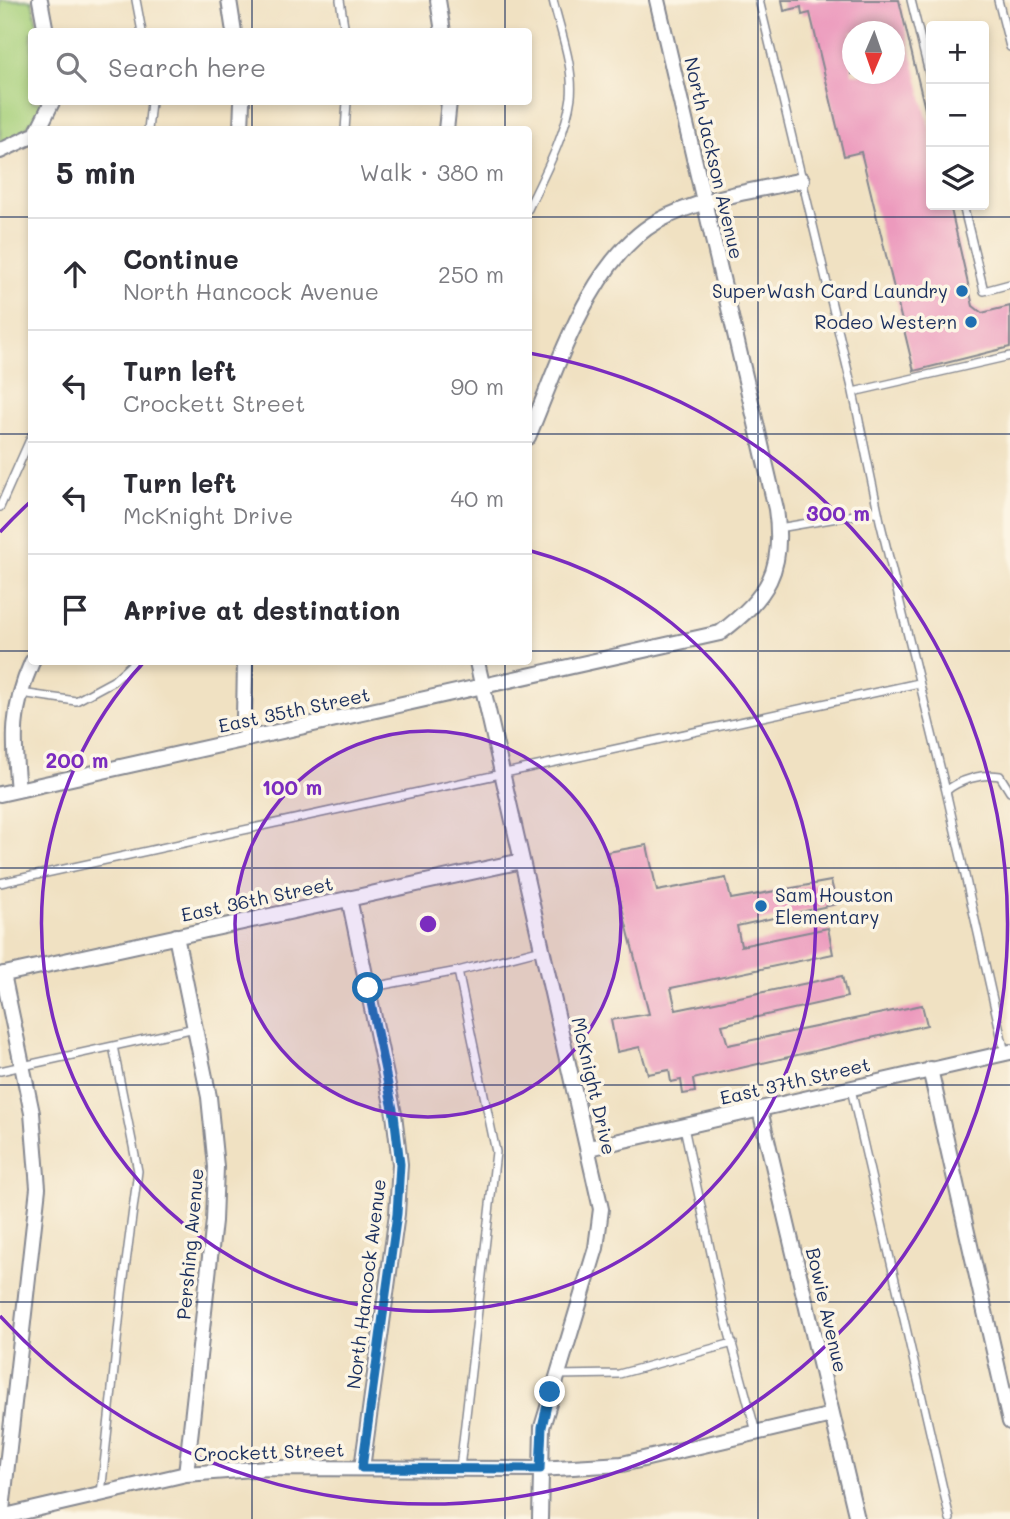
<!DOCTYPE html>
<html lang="en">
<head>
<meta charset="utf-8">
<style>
  body { margin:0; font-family:Mali,sans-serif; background:#f7f7f7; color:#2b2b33 }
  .controls { position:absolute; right:21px; top:21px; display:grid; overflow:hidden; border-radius:7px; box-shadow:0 4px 10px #0003 }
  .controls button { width:63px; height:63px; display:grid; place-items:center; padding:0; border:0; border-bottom:2px solid #e1e1e2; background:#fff; color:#2b2b33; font:35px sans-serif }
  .compass { position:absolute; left:842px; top:21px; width:63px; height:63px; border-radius:50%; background:#fff; box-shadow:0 4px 10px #0003; rotate:182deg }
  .stop { position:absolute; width:21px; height:21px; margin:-16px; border:5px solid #1f6fb2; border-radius:50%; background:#fff }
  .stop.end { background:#1f6fb2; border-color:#fff; box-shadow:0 2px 7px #0008 }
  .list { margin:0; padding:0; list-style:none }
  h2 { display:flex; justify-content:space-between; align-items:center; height:91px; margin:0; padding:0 28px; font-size:30px }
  h2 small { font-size:23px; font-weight:400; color:#7c7c81 }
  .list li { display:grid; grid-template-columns:46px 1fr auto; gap:21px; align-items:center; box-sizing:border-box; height:112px; padding:0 28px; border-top:2px solid #e1e1e2 }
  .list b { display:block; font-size:26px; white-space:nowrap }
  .list p { margin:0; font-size:23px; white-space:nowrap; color:#7c7c81 }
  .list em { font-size:23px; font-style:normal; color:#7c7c81 }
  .icon { flex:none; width:38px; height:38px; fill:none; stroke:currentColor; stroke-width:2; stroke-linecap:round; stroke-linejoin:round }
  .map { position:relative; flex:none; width:1010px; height:1519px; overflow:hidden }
  .search { position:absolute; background:#fff; box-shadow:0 4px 10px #0003; left:28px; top:28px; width:504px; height:77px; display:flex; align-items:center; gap:18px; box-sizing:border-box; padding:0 24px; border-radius:7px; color:#7c7c81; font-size:26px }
  .panel { position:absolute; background:#fff; box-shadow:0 4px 10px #0003; left:28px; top:126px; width:504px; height:539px; border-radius:7px }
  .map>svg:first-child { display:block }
  .green { fill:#a7d07b; stroke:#61806c; stroke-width:2 }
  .building { fill:#ec9abd; fill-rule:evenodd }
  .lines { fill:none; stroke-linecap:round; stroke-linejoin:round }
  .lane-casing { stroke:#868890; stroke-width:10 }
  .street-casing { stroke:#868890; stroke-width:18 }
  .lane { stroke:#fff; stroke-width:7 }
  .street { stroke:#fff; stroke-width:14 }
  .route { stroke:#1f6fb2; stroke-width:9 }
  .grid { fill:none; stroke:#1b2f5e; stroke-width:2; stroke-opacity:0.55 }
  .ring { fill:none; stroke:#7b2cbf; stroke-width:3.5 }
  .poi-dot { fill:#1f6fb2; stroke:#fcf5e5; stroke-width:2.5 }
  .labels { text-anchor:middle; stroke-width:7; stroke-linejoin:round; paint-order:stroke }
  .street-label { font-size:19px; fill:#1b2f5e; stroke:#fcf5e5 }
  .poi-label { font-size:19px; fill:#1b2f5e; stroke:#fcf5e5; text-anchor:end }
  .centre { fill:#7b2cbf; stroke:#fcf5e5; stroke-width:3.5 }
  .ring-label { font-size:21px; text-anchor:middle; font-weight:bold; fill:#7b2cbf; stroke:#fcf5e5; stroke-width:7; stroke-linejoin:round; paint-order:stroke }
</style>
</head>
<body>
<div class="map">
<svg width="1010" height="1519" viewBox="0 0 1010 1519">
  <rect width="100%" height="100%" fill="#fcf5e5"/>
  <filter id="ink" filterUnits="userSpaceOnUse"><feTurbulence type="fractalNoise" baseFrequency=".0143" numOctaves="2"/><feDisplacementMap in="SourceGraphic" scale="14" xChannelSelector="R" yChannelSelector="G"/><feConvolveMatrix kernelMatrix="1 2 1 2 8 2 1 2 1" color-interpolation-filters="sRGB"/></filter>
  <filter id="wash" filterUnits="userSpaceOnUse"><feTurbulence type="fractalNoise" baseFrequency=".00686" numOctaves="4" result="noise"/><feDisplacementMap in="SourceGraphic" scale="28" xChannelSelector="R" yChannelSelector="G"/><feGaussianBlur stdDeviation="1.57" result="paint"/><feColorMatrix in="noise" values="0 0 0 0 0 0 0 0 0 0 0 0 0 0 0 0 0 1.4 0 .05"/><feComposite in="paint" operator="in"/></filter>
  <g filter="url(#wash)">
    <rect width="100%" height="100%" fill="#f0e1c2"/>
    <path class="green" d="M 0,0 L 32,0 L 39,31 L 32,32 L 32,102 L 46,102 C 35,122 22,134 0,145 Z"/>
    <g id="blocks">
      <path class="building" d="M 782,0 L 899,0 L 931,134 L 931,205 L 950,205 L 973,306 L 982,313 L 1010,306 L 1010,347 L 914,371 L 861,152 L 844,156 L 810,13 L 802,15 L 801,7 L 784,11 ZM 852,32 L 894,32 L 894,74 L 852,74 Z
        M 647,845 L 657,891 L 726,878 L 731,899 L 831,881 L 837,904 L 737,926 L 741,946 L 828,928 L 833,954 L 671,988 L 676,1010 L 842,976 L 847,997 L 722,1025 L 728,1045 L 922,1005 L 927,1025 L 693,1079 L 695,1092 L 683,1094 L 681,1080 L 671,1082 L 669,1070 L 648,1074 L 640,1047 L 617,1052 L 611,1020 L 649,1014 L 608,852 Z"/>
    </g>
  </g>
  <g filter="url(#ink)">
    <use href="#blocks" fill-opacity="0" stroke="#868890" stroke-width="2"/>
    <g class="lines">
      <g class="lane-casing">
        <path id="lane" d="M 136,0 L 142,32
          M 340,0 L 345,32
          M 759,0 L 853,392 L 1010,356
          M 911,0 L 931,81
          M 998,0 L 1010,47
          M 148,130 L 151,102
          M 345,130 L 347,102
          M 963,205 L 984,291 L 1010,284
          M 528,209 C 544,175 566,135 571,97 C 574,66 560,30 553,0
          M 853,392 L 880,521 L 946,791
          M 0,507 L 32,435
          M 779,528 L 878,511
          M 21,693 L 76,701 L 113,681 L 134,662
          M 0,883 L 919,683
          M 458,971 L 496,1152 L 460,1468
          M 367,988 L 458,971 L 542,949
          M 1005,1053 L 946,791 C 959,780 983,773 1000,776 L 1010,792
          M 0,1071 L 195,1028
          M 851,1089 L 950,1519
          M 684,1127 L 725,1318 L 756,1432
          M 556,1375 L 619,1374 L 733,1343
          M 101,1494 L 122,1293 L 138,1171 L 113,1046"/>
      </g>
      <g class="street-casing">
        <path id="street" d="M 40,0 L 46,32
          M 229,0 L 234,32
          M 438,0 L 443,32
          M 38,130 L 52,102
          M 241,130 L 242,102
          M 446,130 L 449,102
          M 0,151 L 32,136
          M 528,437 C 558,367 589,260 658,221 C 702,197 755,191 802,180
          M 245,662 L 244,718 L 248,739
          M 477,662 L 601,1209 L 596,1248 L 542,1427 L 540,1519
          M 18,790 C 13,740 11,709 32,662
          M 0,794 L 720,633 C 768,597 785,570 776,509 L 657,0
          M 349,898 L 394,1114 L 400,1164 L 397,1214 L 362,1468
          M 176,936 L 209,1097 L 216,1167 L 214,1221 L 186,1474
          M 0,975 L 522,861
          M 930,1069 L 1010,1422
          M 760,1110 L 857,1519
          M 589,1148 L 1010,1052
          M 1,1517 L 186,1474 L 268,1468 L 540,1469 L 622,1464 L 832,1415
          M 1,1519 L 38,1188 L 32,1113 L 3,974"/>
      </g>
      <use href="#lane" class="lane"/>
      <use href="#street" class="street"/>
    </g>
  </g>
  <g class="lines" filter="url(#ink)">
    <path class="route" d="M 368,988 L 394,1114 L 400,1164 L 397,1214 L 362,1468 L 540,1469 L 542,1427 L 550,1392"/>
  </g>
  <path class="grid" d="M 252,0 L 252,32M 505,0 L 505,32M 758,0 L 758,1519M 252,102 L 252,130M 505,102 L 505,130M 0,217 L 32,217M 528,217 L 1010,217M 0,434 L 32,434M 528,434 L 1010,434M 0,651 L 32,651M 528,651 L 1010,651M 252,662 L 252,1519M 505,662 L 505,1519M 0,868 L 1010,868M 0,1085 L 1010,1085M 0,1302 L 1010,1302"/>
  <circle cx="428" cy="924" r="193" fill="#7b2cbf" fill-opacity=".12"/>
  <g class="ring">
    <circle cx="428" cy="924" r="193"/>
    <path d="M531 551A387 387 0 1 1 143 663"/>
    <path d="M0 532A580 580 0 0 1 29 503M529 353A580 580 0 1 1 0 1316"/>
  </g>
  <g class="poi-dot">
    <circle cx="962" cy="291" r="7"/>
    <circle cx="971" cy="322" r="7"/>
    <circle cx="761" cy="906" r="7"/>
  </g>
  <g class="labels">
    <g class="street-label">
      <text transform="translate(714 158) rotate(77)" y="7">North Jackson Avenue</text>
      <text transform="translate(294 710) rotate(-12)" y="7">East 35th Street</text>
      <text transform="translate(257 899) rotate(-12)" y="7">East 36th Street</text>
      <text transform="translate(795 1081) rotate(-13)" y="7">East 37th Street</text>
      <text transform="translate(594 1086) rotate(77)" y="7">McKnight Drive</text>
      <text transform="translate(190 1244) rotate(-85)" y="7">Pershing Avenue</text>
      <text transform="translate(366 1284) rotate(-83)" y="7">North Hancock Avenue</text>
      <text transform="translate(827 1310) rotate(77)" y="7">Bowie Avenue</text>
      <text transform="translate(269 1452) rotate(-2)" y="7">Crockett Street</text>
    </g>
    <g class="poi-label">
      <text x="948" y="298">SuperWash Card Laundry</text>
      <text x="957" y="329">Rodeo Western</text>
      <text x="775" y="902" text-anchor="start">Sam Houston<tspan x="775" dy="22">Elementary</tspan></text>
    </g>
  </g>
  <circle cx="428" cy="924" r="10" class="centre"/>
  <g class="ring-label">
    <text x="838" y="521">300 m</text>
    <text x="77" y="768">200 m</text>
    <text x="292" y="795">100 m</text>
  </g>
</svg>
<div class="controls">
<button>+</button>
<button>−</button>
<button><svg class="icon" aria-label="layers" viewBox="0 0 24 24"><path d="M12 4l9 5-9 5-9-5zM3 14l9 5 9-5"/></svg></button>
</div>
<svg class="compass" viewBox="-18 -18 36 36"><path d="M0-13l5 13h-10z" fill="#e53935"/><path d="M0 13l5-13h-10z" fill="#7c7c81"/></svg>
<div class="stop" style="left:368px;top:988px"></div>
<div class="stop end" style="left:550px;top:1392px"></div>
<div class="search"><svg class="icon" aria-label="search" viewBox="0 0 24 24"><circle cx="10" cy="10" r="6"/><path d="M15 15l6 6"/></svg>Search here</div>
<section class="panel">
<h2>5 min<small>Walk · 380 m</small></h2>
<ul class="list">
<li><svg class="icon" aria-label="ahead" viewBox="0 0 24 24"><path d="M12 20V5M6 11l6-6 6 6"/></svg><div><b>Continue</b><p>North Hancock Avenue</p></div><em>250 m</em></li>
<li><svg class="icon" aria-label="left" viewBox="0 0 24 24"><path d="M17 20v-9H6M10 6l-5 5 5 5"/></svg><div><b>Turn left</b><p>Crockett Street</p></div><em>90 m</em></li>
<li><svg class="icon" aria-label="left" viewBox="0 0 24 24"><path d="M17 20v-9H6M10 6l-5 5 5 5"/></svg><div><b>Turn left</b><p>McKnight Drive</p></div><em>40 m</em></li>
<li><svg class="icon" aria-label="arrive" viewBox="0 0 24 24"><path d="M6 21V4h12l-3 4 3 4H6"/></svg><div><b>Arrive at destination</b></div></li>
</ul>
</section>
</div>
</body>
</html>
